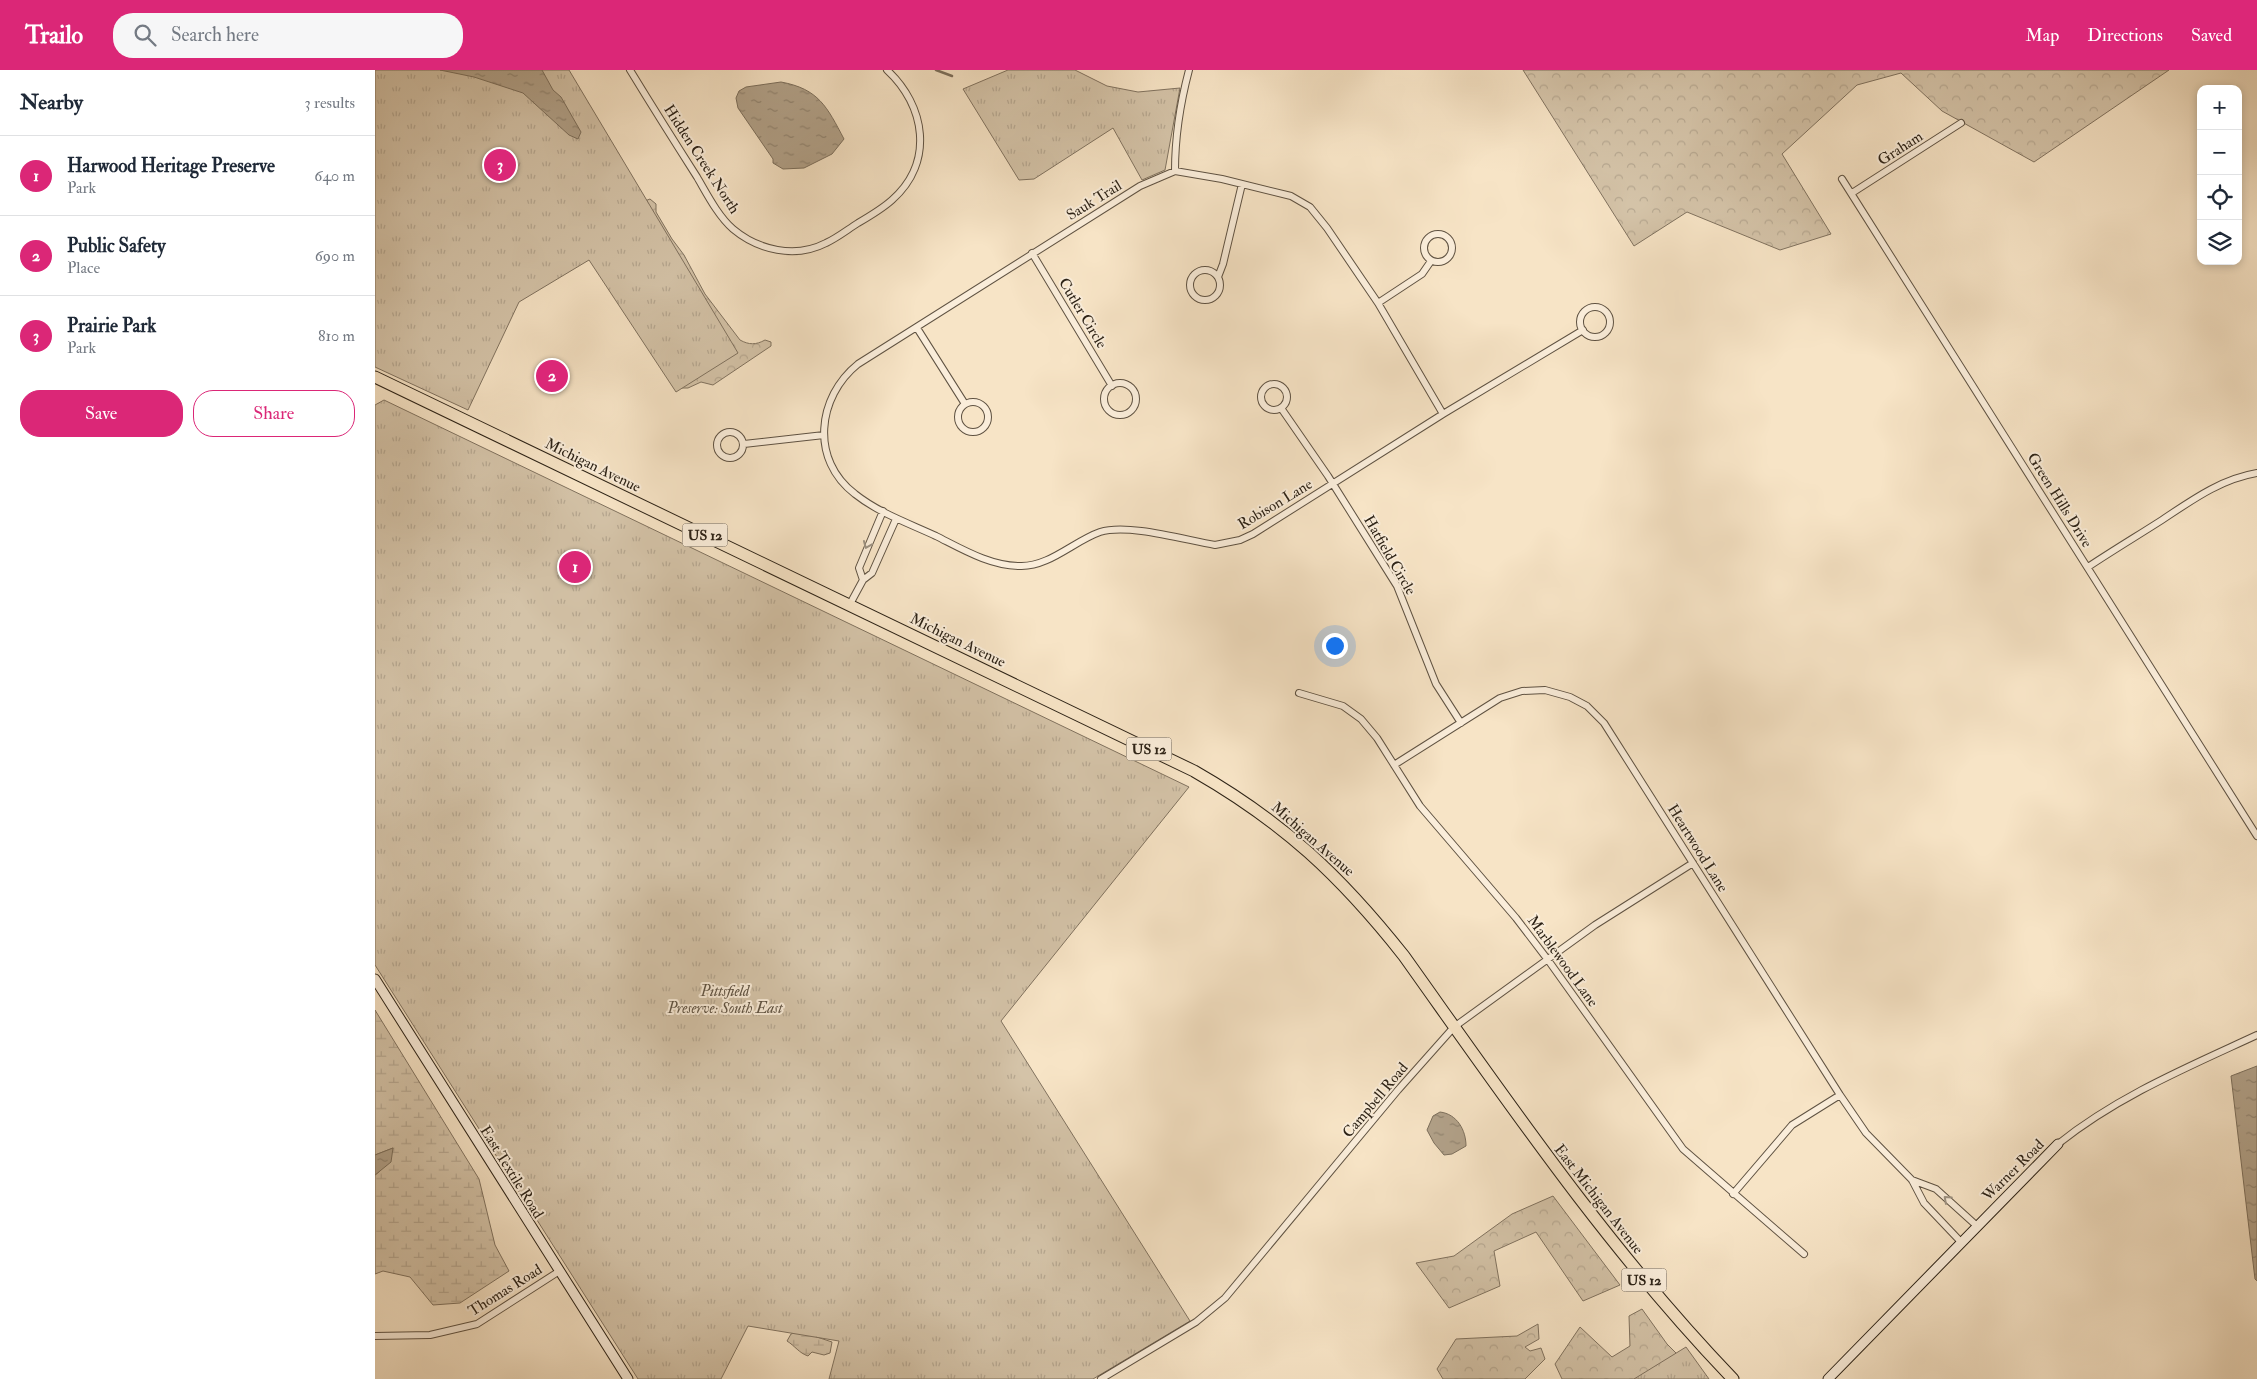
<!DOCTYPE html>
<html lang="en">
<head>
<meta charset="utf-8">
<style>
  body { margin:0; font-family:"IM FELL Double Pica",serif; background:#f6f6f7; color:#1f2937 }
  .controls { position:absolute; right:15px; top:15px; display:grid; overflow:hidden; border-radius:10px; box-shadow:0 2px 8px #0003 }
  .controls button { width:45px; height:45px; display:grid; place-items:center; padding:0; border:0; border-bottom:1px solid #e0e1e3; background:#fff; color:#1f2937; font:25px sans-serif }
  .you { position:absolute; left:959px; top:575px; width:18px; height:18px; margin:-12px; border:4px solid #fff; border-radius:50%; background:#1a73e8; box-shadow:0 0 0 8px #1a73e833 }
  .badge { display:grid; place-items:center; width:32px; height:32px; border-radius:50%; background:#db2777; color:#fff; font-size:16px; font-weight:700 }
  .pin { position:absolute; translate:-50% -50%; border:2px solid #fff; box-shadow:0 1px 5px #0006 }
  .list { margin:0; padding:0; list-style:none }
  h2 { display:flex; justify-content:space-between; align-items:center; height:65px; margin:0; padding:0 20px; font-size:21px }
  h2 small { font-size:16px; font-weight:400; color:#747a83 }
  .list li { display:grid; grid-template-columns:32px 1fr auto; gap:15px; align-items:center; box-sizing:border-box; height:80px; padding:0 20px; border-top:1px solid #e0e1e3 }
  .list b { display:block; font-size:19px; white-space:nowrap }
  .list p { margin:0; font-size:16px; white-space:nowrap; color:#747a83 }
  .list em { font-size:16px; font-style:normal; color:#747a83 }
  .actions { display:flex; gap:10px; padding:15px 20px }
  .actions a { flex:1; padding:11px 0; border:1px solid #db2777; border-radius:20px; text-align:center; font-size:18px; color:#db2777 }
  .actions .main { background:#db2777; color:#fff }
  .icon { flex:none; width:28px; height:28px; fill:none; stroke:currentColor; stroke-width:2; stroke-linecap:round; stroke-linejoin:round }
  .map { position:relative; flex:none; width:1882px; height:1309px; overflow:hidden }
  header { display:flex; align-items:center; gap:30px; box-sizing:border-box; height:70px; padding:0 25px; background:#db2777; color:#fff }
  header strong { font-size:24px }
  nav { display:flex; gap:28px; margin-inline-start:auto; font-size:18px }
  .search { width:350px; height:45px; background:#f6f6f7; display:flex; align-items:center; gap:12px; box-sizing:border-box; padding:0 18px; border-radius:20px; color:#747a83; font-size:19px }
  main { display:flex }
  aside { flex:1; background:#fff }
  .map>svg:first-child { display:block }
  .forest { fill:url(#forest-crowns); stroke:#80725f }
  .wetland { fill:url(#wetland-marsh); stroke:#80725f }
  .park { fill:url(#park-tufts); stroke:#80725f }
  .water { fill:url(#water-ripples); stroke:#7c6f5c }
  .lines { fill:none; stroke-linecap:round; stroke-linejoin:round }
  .stream { stroke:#7c6f5c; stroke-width:2.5 }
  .street-casing { stroke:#5f5242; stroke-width:8 }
  .secondary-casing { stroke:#2c2216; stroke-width:11 }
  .highway-casing { stroke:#2c2216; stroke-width:13 }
  .street { stroke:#faedda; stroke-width:6 }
  .secondary { stroke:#faedda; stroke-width:9 }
  .highway { stroke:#f7e4c6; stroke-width:11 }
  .oneway { stroke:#9d9282 }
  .labels { text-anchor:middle; stroke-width:4; stroke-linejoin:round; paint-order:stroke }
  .shield { fill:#faedda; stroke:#6a5f51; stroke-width:1 }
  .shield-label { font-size:14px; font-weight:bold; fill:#2c2216 }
  .street-label { font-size:15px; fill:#2c2216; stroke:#faedda }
  .park-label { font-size:15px; font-style:italic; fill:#5e5242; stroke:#faedda }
</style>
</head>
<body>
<header>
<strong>Trailo</strong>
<div class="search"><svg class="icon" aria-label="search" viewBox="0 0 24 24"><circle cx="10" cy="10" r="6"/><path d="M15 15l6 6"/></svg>Search here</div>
<nav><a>Map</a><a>Directions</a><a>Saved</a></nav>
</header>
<main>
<aside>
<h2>Nearby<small>3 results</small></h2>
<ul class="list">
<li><span class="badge">1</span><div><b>Harwood Heritage Preserve</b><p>Park</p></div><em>640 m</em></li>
<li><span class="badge">2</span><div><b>Public Safety</b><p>Place</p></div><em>690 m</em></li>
<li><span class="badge">3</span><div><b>Prairie Park</b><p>Park</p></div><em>810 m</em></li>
</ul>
<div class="actions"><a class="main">Save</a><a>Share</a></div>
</aside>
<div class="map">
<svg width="1882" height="1309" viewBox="0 0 1882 1309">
  <defs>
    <pattern id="forest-crowns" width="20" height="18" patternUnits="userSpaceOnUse" patternTransform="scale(1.25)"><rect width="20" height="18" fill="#d4c3a8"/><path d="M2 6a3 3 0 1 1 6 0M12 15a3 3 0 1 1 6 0" fill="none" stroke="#b6a790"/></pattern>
    <pattern id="wetland-marsh" width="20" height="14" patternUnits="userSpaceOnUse" patternTransform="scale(1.25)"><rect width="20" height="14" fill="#d4c3a8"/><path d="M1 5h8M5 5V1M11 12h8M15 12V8" fill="none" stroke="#b6a790"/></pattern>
    <pattern id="park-tufts" width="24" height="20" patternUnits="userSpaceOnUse" patternTransform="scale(1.25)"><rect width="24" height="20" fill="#d4c3a8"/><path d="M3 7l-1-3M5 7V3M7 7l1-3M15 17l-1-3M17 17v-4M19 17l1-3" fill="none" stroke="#b6a790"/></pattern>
    <pattern id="water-ripples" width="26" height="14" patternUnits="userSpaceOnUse" patternTransform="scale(1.25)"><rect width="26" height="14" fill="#b2a28a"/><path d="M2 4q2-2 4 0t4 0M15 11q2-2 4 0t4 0" fill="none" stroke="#918470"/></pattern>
  </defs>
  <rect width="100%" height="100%" fill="#f7e4c6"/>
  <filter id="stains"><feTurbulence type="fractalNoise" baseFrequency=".004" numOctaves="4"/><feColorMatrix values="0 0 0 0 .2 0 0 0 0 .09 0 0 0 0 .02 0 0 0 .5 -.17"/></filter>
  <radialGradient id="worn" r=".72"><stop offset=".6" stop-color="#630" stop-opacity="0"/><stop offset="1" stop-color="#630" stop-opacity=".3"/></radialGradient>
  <path class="forest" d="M 1148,0 L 1794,0 L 1659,92 L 1567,41 L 1526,3 L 1482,15 L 1407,84 L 1456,164 L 1405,180 L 1312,142 L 1259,176 Z
    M 275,129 L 281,134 L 281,142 L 297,169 L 309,185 L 330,224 L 365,270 C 374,275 381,275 390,270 L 396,272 L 396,276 L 338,315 L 326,312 L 313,318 L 302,318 L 267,132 Z
    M 1178,1126 L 1245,1215 L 1208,1231 L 1161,1162 L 1119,1181 L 1125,1216 L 1074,1238 L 1041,1193 L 1079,1186 L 1137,1144 Z
    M 1267,1239 L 1292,1274 L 1327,1309 L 1187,1309 L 1180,1294 L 1205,1257 L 1237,1287 L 1255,1276 L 1254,1246 Z
    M 1163,1254 L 1164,1269 L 1150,1277 L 1155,1281 L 1166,1278 L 1170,1289 L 1150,1309 L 1068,1309 L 1062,1299 L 1081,1269 L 1142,1266 Z"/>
  <path class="wetland" d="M 0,940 L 104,1109 L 120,1175 L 134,1201 L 85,1233 L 58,1235 L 35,1207 L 8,1201 L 0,1204 L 0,1105 L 4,1102 L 18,1078 L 0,1085 Z
    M 424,1261 L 457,1272 L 455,1283 L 449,1285 L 437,1282 L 433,1286 C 424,1283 420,1276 412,1271 L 416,1264 Z"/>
  <path class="park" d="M 0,0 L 194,0 L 363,283 L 301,322 L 214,190 L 144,232 L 93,340 L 0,297 Z
    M 633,0 L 700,0 L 732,16 L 763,22 L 805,18 L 790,100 L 767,110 L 738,58 L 659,109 L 644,110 L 588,19 Z
    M 9,330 L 814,717 L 626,951 L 815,1251 L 718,1309 L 454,1309 L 464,1271 L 373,1256 L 346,1309 L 263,1309 L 0,895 L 0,335 Z
    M 1311,1277 L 1334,1309 L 1259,1309 Z"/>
  <path class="water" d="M 65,0 L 167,0 L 178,20 L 186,27 L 206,62 L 203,69 L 194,65 L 148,23 L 99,7 Z
    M 406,12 C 444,19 452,37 469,69 L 457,84 L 429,98 L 408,99 L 398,93 L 398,89 L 363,38 L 361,28 L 364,21 L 371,17 Z
    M 1882,996 L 1882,1211 L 1880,1209 L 1856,1006 Z
    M 1065,1042 C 1082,1044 1091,1060 1091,1076 L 1077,1084 L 1069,1085 L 1059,1073 L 1052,1060 L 1058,1046 Z
    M 18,1078 L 16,1092 L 0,1105 L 0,1085 Z"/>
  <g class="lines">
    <path class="stream" d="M 561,0 L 577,6"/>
    <g class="street-casing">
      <path id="street" d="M 255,0 C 277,36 299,71 322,107 C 332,124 343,146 358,159 C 383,180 420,189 451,173 C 462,168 472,160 483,153 C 495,146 507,139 517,130 C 560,92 550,35 512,0
        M 800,101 C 800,66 805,34 814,0
        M 1467,109 L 1882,766
        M 1477,123 L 1586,53
        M1049 178a14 14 0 1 1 28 0a14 14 0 1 1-28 0Z
        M 657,183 L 737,316
        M815 215a15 15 0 1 1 30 0a15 15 0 1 1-30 0Z
        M 843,207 L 848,194 L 867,114
        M 1003,233 L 1047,204 L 1056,191
        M1205 252a15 15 0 1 1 30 0a15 15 0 1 1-30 0Z
        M 542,258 L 590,334
        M729 329a16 16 0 1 1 32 0a16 16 0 1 1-32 0Z
        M886 327a13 13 0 1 1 26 0a13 13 0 1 1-26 0Z
        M583 347a15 15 0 1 1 30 0a15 15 0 1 1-30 0Z
        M 906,338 L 953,406 L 1022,516 L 1061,614 L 1086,653
        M 1068,344 L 1003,233 L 952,158 L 935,137 L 916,126 L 847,109 L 800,101 L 765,116 L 483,294 C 442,327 435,390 480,424 C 504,443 533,453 561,466 C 587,479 615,496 645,496 C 674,497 699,471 725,462 C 753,453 810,470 840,475 L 865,470 L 878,464 L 1068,344 L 1208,260
        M342 375a13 13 0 1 1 26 0a13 13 0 1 1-26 0Z
        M 369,374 L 449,365
        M 1713,497 C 1737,481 1762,466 1787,450 C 1817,430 1846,409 1882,403
        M 488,510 L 484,498 L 508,441
        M 475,534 L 488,510 L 497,503 L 521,449
        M 924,623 L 968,636 L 986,649 L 1002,668 L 1045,736 L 1141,848 L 1173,890 L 1308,1079 L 1429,1184
        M 1019,695 L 1125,628 L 1147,621 L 1170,620 L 1195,627 L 1212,636 L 1229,653 L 1465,1025 L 1491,1063 L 1537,1110 L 1549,1133 L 1586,1172
        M 1683,1074 C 1743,1026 1813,997 1882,965
        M 1537,1110 L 1561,1119 L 1602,1156
        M 1358,1124 L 1417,1055 L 1465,1025
        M 0,1266 L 55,1265 L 102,1254 L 183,1202
        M 726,1309 L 821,1252 L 850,1228 L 1023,1020 L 1079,957 L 1220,855 L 1318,793"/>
    </g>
    <g class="secondary-casing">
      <path id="secondary" d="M 0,909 L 253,1309
        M 1453,1309 L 1683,1074"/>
    </g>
    <g class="highway-casing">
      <path id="highway" d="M 0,307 L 819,701 C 908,752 965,805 1029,886 C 1133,1032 1233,1179 1358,1309"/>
    </g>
    <use href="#street" class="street"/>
    <use href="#secondary" class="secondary"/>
    <use href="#highway" class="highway"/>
  </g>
  <defs><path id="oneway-chevron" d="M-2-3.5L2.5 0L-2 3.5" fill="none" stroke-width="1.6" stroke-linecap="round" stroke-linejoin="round" transform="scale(1.25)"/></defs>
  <g class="oneway">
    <use href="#oneway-chevron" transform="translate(492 475) rotate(113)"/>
    <use href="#oneway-chevron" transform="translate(1572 1129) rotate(-138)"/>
  </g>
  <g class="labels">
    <g class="shield">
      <rect x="307.5" y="453.5" width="45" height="23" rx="4"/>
      <rect x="751.5" y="667.5" width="45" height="23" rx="4"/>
      <rect x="1246.5" y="1198.5" width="45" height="23" rx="4"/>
    </g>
    <g class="shield-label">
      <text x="330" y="470">US 12</text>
      <text x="774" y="684">US 12</text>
      <text x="1269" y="1215">US 12</text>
    </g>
    <g class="street-label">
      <text transform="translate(1525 78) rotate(-33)" y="5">Graham</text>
      <text transform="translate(327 89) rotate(57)" y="5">Hidden Creek North</text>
      <text transform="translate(719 130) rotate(-32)" y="5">Sauk Trail</text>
      <text transform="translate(708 243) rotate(59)" y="5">Cutler Circle</text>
      <text transform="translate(218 395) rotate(26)" y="5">Michigan Avenue</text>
      <text transform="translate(1685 430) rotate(58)" y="5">Green Hills Drive</text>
      <text transform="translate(900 434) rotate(-31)" y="5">Robison Lane</text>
      <text transform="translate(1015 485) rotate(60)" y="5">Hatfield Circle</text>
      <text transform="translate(583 570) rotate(26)" y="5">Michigan Avenue</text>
      <text transform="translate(938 769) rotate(41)" y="5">Michigan Avenue</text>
      <text transform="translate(1323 778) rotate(58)" y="5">Heartwood Lane</text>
      <text transform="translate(1188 891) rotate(54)" y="5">Marblewood Lane</text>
      <text transform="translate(1000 1030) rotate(-50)" y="5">Campbell Road</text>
      <text transform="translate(1638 1100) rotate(-45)" y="5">Warner Road</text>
      <text transform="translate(137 1102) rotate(58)" y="5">East Textile Road</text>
      <text transform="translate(1224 1129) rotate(52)" y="5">East Michigan Avenue</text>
      <text transform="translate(130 1220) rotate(-32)" y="5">Thomas Road</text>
    </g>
    <g class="park-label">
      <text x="350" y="926">Pittsfield<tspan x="350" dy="17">Preserve: South East</tspan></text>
    </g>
  </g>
  <rect width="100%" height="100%" filter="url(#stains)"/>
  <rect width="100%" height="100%" fill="url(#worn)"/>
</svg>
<div class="controls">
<button>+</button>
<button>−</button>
<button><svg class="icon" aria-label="locate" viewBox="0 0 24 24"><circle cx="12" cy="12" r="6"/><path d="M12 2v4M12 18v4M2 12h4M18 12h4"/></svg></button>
<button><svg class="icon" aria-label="layers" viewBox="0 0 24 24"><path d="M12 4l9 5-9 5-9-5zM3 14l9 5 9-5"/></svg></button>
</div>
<div class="you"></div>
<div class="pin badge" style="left:200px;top:497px">1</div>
<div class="pin badge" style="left:177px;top:306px">2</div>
<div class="pin badge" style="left:125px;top:95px">3</div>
</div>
</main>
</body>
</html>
